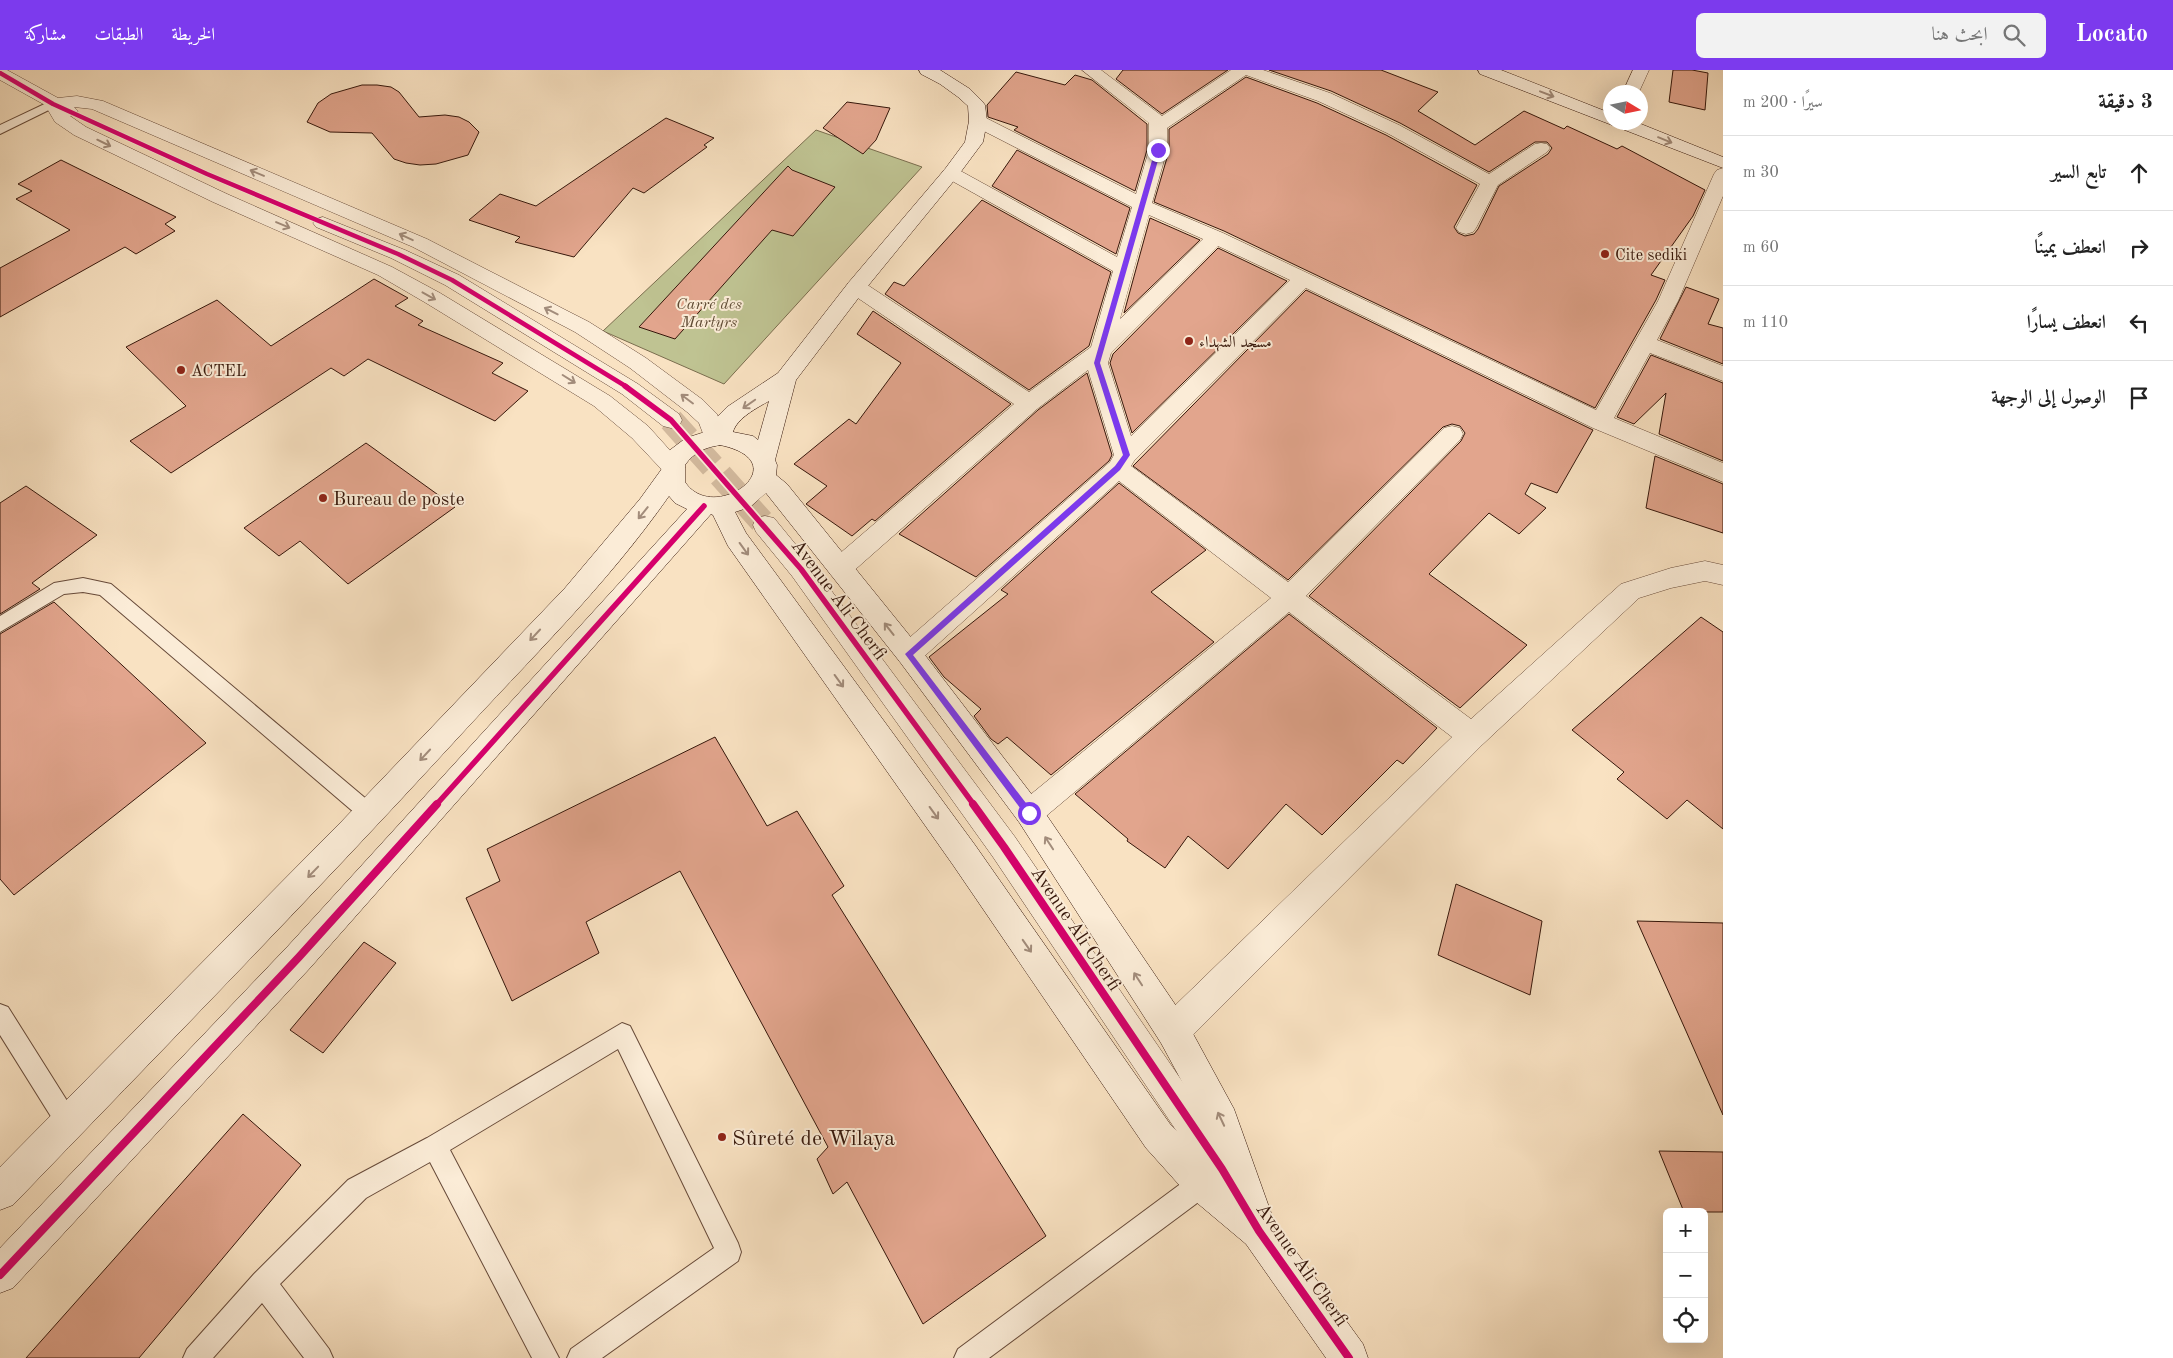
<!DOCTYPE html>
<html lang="ar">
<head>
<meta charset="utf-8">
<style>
  body { margin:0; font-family:"Old Standard TT",Amiri,serif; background:#f2f2f2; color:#222; direction:rtl }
  .controls { position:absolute; right:15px; bottom:15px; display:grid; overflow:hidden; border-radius:8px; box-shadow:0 5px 20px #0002 }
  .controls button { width:45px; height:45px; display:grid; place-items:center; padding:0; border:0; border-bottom:1px solid #e0e0e0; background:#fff; color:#222; font:25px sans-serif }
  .compass { position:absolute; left:1603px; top:15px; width:45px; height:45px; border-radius:50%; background:#fff; box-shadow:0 5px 20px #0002; rotate:100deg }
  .stop { position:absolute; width:15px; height:15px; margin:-11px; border:4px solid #7c3aed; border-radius:50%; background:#fff }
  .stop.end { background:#7c3aed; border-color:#fff; box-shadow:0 1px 5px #0008 }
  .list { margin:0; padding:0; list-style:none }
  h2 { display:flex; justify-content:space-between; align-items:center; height:65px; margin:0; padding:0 20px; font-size:21px }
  h2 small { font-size:16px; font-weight:400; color:#767676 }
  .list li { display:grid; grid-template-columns:32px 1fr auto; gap:15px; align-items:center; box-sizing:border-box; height:75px; padding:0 20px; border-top:1px solid #e0e0e0 }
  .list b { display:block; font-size:19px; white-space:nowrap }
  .list em { font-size:16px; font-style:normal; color:#767676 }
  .icon { flex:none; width:28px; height:28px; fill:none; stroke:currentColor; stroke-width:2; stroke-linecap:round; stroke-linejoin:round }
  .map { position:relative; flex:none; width:1723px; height:1288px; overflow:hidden; direction:ltr }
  header { display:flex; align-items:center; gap:30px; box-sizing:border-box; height:70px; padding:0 25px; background:#7c3aed; color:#fff }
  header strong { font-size:24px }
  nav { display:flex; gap:28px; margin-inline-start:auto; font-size:18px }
  .search { width:350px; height:45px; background:#f2f2f2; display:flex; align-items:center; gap:12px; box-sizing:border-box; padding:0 18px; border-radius:8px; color:#767676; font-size:19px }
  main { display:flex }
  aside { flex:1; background:#fff }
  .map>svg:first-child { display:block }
  .green { fill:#bfc392; stroke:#7a6d4e }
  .building { fill:#e2a58d; stroke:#36170b }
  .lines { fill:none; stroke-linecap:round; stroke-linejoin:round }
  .street-tunnel { stroke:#d2b99d; stroke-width:25; stroke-dasharray:25 12; stroke-linecap:butt }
  .lane-casing { stroke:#674a39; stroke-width:2 }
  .street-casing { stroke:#674a39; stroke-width:1 }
  .secondary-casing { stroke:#36170b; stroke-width:1 }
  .lane { fill:#fbecd7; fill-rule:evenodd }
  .street { fill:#fbecd7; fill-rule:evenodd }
  .secondary { fill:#fbecd7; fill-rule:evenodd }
  .cycleway-far2-casing { stroke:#fbecd7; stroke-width:6 }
  .cycleway-far1-casing { stroke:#fbecd7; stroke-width:9 }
  .cycleway-casing { stroke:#fbecd7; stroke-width:11 }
  .cycleway-far2 { stroke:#d6006c; stroke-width:4.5 }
  .cycleway-far1 { stroke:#d6006c; stroke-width:5.5 }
  .cycleway { stroke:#d6006c; stroke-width:8 }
  .oneway { stroke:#a28c7b }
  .route { fill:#7c3aed }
  .poi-dot { fill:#8f2418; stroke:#fbecd7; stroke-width:2 }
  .labels { text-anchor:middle; stroke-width:4; stroke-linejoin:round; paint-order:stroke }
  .far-poi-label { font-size:16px; fill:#36170b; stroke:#fbecd7; text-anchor:start }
  .far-park-label { font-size:16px; font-style:italic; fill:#5f4b34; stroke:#fbecd7 }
  .poi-label { font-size:19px; fill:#36170b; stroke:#fbecd7; text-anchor:start }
  .street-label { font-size:19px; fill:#36170b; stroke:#fbecd7 }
  .near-poi-label { font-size:22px; fill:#36170b; stroke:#fbecd7; text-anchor:start }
</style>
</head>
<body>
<header>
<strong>Locato</strong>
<div class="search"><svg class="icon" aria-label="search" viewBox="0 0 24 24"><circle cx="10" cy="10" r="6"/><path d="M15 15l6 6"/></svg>ابحث هنا</div>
<nav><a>الخريطة</a><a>الطبقات</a><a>مشاركة</a></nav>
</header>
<main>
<aside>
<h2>3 دقيقة<small>سيرًا · 200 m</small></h2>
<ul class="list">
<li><svg class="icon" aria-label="ahead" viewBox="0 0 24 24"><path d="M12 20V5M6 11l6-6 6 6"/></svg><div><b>تابع السير</b></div><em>30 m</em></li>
<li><svg class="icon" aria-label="right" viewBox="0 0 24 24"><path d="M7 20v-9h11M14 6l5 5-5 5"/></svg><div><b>انعطف يمينًا</b></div><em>60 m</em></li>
<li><svg class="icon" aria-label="left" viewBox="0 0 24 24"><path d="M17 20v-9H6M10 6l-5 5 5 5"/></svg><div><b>انعطف يسارًا</b></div><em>110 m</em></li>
<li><svg class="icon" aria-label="arrive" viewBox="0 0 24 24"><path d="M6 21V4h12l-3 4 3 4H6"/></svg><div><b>الوصول إلى الوجهة</b></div></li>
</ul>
</aside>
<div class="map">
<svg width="1723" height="1288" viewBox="0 0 1723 1288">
  <rect width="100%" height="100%" fill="#f9e2c2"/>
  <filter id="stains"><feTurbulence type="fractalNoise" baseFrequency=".004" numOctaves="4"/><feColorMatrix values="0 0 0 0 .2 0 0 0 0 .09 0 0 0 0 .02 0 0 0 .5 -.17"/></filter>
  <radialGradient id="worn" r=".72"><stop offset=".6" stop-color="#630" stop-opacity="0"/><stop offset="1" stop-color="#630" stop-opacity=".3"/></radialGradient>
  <path class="green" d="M 816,60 L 922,97 L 724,314 L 603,261 Z"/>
  <path class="building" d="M 1123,0 L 1228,0 L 1162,44 L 1116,9 Z
    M 1269,0 L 1381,0 L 1438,22 L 1418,41 L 1475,75 L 1524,41 L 1564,59 L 1567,56 L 1617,79 L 1622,76 L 1705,120 L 1693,146 L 1651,205 L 1665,210 L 1656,230 L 1595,338 L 1224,161 L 1154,132 L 1169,81 L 1169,59 L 1246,7 L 1317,33 L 1386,65 L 1477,115 L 1454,157 L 1458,163 L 1465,166 L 1474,164 L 1478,159 L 1499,116 L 1548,84 L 1552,78 L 1547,72 L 1535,72 L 1489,102 L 1400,53 L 1331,21 Z
    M 1673,0 L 1692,0 L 1708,3 L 1705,40 L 1669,32 Z
    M 1016,2 L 1065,15 L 1075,5 L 1092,10 L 1147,54 L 1147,80 L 1135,121 L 1014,60 L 1018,57 L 988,47 L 987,35 Z
    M 362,15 L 377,15 L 391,17 L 399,22 L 419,47 L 445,45 L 459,47 L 469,52 L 479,62 L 468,85 L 436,94 L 420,95 L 406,93 L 394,89 L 372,63 L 330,62 L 307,52 L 318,33 L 331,24 Z
    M 847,32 L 890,38 L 876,70 L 863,84 L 823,58 Z
    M 666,48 L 714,68 L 704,75 L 707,77 L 644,123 L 633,118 L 574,187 L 515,172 L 520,167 L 469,150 L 500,124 L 536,136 Z
    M 1017,80 L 1130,138 L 1116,184 L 992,116 Z
    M 61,90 L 176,147 L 165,154 L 175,161 L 136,184 L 125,177 L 0,247 L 0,198 L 70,160 L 16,129 L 32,121 L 18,114 Z
    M 788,96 L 792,100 L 835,117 L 793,166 L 772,160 L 675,269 L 639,257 Z
    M 982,130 L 1111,202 L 1089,276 L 1029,320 L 885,224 L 894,212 L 904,216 Z
    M 1150,148 L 1200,170 L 1124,243 Z
    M 1218,178 L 1287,211 L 1132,363 L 1110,293 L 1113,284 Z
    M 374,209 L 408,228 L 395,236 L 423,251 L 418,255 L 503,293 L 492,303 L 528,321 L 495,351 L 368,289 L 344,306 L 331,298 L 171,403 L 130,371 L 186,336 L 126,277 L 217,230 L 271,276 Z
    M 1686,217 L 1719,229 L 1708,254 L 1723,258 L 1723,294 L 1660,269 Z
    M 1306,220 L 1593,360 L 1557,423 L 1531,413 L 1525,424 L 1546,438 L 1519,464 L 1489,443 L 1429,504 L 1527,575 L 1460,638 L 1309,526 L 1461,371 L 1465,363 L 1460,356 L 1452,354 L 1443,357 L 1288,510 L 1133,396 Z
    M 873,241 L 1011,334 L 875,451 L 872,449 L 852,466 L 806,434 L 827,416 L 794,394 L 849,349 L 856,354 L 901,293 L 857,264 Z
    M 1651,285 L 1723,313 L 1723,391 L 1659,364 L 1666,323 L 1634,354 L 1617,347 Z
    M 1087,303 L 1112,385 L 1109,391 L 976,507 L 899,464 L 1038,340 Z
    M 366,373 L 455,437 L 348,514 L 300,471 L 279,486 L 244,458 Z
    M 1655,386 L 1723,414 L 1723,463 L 1646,438 Z
    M 1119,413 L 1206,480 L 1151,522 L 1214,572 L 1051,705 L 1007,667 L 998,674 L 991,669 L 974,646 L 981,639 L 944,607 L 929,587 L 1008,524 L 1001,520 Z
    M 26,416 L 97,465 L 32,513 L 40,519 L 0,544 L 0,433 Z
    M 54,532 L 206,673 L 14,825 L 0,809 L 0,564 Z
    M 1289,544 L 1437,658 L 1403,694 L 1397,690 L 1322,765 L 1286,734 L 1228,799 L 1188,766 L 1165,798 L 1127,771 L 1128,769 L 1075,724 Z
    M 1701,547 L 1723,562 L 1723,759 L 1687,730 L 1667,749 L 1617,709 L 1624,702 L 1572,660 Z
    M 715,667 L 767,756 L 797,741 L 844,816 L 832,825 L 1046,1166 L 923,1254 L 847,1112 L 833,1124 L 817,1089 L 828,1077 L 680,801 L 586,852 L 599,883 L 512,931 L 466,828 L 500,811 L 487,779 Z
    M 1456,814 L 1542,851 L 1530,925 L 1438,885 Z
    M 1637,851 L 1723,853 L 1723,1045 L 1686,961 Z
    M 364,872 L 396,893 L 323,983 L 290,960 Z
    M 243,1044 L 301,1095 L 139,1288 L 26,1288 Z
    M 1659,1081 L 1723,1082 L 1723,1142 L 1684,1142 Z"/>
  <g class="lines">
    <path class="street-tunnel" d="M 671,350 L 765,455"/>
    <g class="lane-casing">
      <path id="lane" d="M 53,30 L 59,34 L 57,36 L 0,64 L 0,55 Z
        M 83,508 L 111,514 L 377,738 L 380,744 L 377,750 L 370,753 L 363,750 L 100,525 L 83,522 L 64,524 L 0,562 L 0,546 L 54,513 Z
        M 0,934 L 8,937 L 76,1045 L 80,1053 L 76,1061 L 68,1065 L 60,1061 L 0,965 Z
        M 622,953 L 630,956 L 738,1173 L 741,1182 L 738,1191 L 602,1288 L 567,1288 L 571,1279 L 714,1178 L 618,979 L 450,1080 L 559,1288 L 532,1288 L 430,1092 L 366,1128 L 280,1214 L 329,1279 L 333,1288 L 304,1288 L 262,1233 L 213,1288 L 183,1288 L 187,1279 L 254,1204 L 348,1110 L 427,1068 Z
        M 1207,1098 L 1216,1101 L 1219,1110 L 1216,1119 L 989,1288 L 954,1288 L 958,1279 L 1198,1101 Z"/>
    </g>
    <g class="street-casing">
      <path id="street" d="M 0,0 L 7,0 L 58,28 L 77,26 L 103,31 L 427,169 L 589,252 L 646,288 L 703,330 L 717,344 L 726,368 L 723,374 L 715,376 L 707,374 L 699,353 L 687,342 L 630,298 L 575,262 L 413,177 L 92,39 L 74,37 L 78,41 L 75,45 L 70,46 L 86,57 L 227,124 L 392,197 L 440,223 L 610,326 L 648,356 L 685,397 L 681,403 L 673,406 L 665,403 L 632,368 L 594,336 L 426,233 L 378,205 L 213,132 L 74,65 L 55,52 L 45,35 L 0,10 Z
        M 1082,0 L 1101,0 L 1162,46 L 1231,0 L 1263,0 L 1330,23 L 1399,55 L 1489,104 L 1535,74 L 1541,73 L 1547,74 L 1550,78 L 1547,82 L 1498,115 L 1476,158 L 1473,162 L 1466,164 L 1459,162 L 1456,158 L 1480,114 L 1387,63 L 1318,31 L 1246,5 L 1167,58 L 1167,80 L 1152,133 L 1223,163 L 1596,340 L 1658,231 L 1714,104 L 1717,100 L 1723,98 L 1723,126 L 1678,231 L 1657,270 L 1723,296 L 1723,311 L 1650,283 L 1614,348 L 1723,393 L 1723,412 L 1593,358 L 1306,218 L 1134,391 L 1131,396 L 1288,512 L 1444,358 L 1452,356 L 1460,358 L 1463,364 L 1460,370 L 1306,526 L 1471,649 L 1621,514 L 1671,498 L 1705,491 L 1723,495 L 1723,515 L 1705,511 L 1671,518 L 1639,528 L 1482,675 L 1185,973 L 1173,977 L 1161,973 L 1157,961 L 1161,949 L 1452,667 L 1289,542 L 1039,752 L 1029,756 L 1019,752 L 1014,743 L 1019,734 L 1271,528 L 1119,411 L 918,592 L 909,595 L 900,592 L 896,584 L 900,576 L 1110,392 L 1114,385 L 1088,300 L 1037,339 L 849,505 L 840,508 L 831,505 L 827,498 L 831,491 L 1014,334 L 849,222 L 846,217 L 849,212 L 856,211 L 863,212 L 1029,322 L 1091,277 L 1113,201 L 945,107 L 942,103 L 945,99 L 951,97 L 957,99 L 1117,187 L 1132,137 L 972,55 L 969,51 L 972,47 L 978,46 L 984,47 L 1136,124 L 1149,80 L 1149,53 ZM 1149,145 L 1203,169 L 1120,249 ZM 1218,176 L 1290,210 L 1131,366 L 1108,293 L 1111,283 Z
        M 1633,0 L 1649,0 L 1639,22 L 1623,22 Z
        M 323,147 L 405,180 L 459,205 L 638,314 L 679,344 L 682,350 L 679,356 L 671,358 L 663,356 L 622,324 L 445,215 L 391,188 L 316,157 L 313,153 L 316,149 Z
        M 765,446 L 774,448 L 810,492 L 1015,767 L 1234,1087 L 1257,1128 L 1252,1141 L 1239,1146 L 1226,1141 L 1210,1111 L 993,787 L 792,506 L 756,462 L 753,455 L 756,448 Z"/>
    </g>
    <g class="secondary-casing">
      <path id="secondary" d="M 919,0 L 940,0 L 970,19 L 982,31 L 985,35 L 987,51 L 983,72 L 957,107 L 863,222 L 796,310 L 775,390 L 777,395 L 776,405 L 787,414 L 918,576 L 1039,734 L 1185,949 L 1234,1039 L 1274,1151 L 1363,1274 L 1368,1288 L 1326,1288 L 1246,1174 L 1190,1127 L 1146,1078 L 953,795 L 728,476 L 713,445 L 711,444 L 310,898 L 13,1218 L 0,1223 L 0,1178 L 288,876 L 687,439 L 675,433 L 669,426 C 607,515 528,591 455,671 C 311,828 161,981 13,1135 L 0,1140 L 0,1097 L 342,751 L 565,518 L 640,429 L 661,400 L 670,380 L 686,368 L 711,360 L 716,348 L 727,337 L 778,303 L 849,212 L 945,99 L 965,72 L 969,51 L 968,36 L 958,27 L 940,14 L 921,4 ZM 769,331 L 758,370 L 753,366 L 733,362 C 737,348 757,338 769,331 ZM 720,375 C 801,392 714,456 685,412 L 685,395 C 694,382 706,377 720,375 ZM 766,423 L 900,592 L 1019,752 L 1161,973 L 1207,1058 L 1224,1108 L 1170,1054 L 975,775 L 746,463 L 735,442 L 750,437 Z
        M 1478,0 L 1501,0 L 1610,43 L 1610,52 L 1636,52 L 1723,87 L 1723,98 L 1480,4 Z"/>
    </g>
    <use href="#lane" class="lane"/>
    <use href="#street" class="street"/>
    <use href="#secondary" class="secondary"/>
    <g class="cycleway-far2-casing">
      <path id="cycleway-far2" d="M 0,3 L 53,34 L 207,104 L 398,184 L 452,210 L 627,317"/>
    </g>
    <g class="cycleway-far1-casing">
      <path id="cycleway-far1" d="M 625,316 L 671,350 L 801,499 L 974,735
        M 436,735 L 704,436"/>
    </g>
    <g class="cycleway-casing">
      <path id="cycleway" d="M 973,734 L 1004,777 L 1222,1099 L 1259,1161 L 1349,1288
        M 0,1205 L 299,887 L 437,734"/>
    </g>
    <use href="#cycleway-far2" class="cycleway-far2"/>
    <use href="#cycleway-far1" class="cycleway-far1"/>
    <use href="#cycleway" class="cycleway"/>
  </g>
  <defs><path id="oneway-shaft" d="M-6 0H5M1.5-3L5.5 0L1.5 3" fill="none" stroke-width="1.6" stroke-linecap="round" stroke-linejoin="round" transform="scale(1.25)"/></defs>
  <g class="oneway">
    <use href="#oneway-shaft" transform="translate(1547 24) rotate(21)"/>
    <use href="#oneway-shaft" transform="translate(1665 70) rotate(22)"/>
    <use href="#oneway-shaft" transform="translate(104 73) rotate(26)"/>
    <use href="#oneway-shaft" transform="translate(257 103) rotate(-157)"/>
    <use href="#oneway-shaft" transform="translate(283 155) rotate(23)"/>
    <use href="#oneway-shaft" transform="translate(406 167) rotate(-155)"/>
    <use href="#oneway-shaft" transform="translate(429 226) rotate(29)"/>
    <use href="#oneway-shaft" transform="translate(551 241) rotate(-153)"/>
    <use href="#oneway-shaft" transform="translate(569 309) rotate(32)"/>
    <use href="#oneway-shaft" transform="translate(687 329) rotate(-143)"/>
    <use href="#oneway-shaft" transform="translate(749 334) rotate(145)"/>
    <use href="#oneway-shaft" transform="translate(643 443) rotate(129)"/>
    <use href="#oneway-shaft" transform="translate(744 479) rotate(54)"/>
    <use href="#oneway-shaft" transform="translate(889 559) rotate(-128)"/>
    <use href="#oneway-shaft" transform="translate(535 565) rotate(133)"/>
    <use href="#oneway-shaft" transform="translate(839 611) rotate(54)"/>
    <use href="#oneway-shaft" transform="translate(425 685) rotate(133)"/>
    <use href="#oneway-shaft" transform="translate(934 743) rotate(54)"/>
    <use href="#oneway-shaft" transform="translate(1049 773) rotate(-123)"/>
    <use href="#oneway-shaft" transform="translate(313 802) rotate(134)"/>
    <use href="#oneway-shaft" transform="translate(1027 876) rotate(55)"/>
    <use href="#oneway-shaft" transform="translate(1138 909) rotate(-123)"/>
    <use href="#oneway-shaft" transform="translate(1221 1049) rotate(-115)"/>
  </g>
  <path class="route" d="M 1158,78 L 1161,80 L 1100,293 L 1130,385 L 1120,400 L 913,585 L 1032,741 L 1034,743 L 1029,747 L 1026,746 L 905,584 L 1115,396 L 1123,385 L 1094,293 L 1155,80 Z"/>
  <g class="poi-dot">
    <circle cx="1605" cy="184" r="5"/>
    <circle cx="1189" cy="271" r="5"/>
    <circle cx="181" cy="300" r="5"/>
    <circle cx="323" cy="428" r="5"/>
    <circle cx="722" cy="1067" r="5"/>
  </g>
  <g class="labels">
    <g class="far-poi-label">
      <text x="1615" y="190">Cite sediki</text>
      <text x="1199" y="277">مسجد الشهداء</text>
      <text x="191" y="306">ACTEL</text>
    </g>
    <g class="far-park-label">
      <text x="709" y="239">Carré des<tspan x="709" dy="18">Martyrs</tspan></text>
    </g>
    <g class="poi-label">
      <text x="333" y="435">Bureau de poste</text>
    </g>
    <g class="street-label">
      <text transform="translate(840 529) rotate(53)" y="7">Avenue Ali Cherfi</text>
      <text transform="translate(1077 858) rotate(56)" y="7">Avenue Ali Cherfi</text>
      <text transform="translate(1303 1194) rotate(55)" y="7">Avenue Ali Cherfi</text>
    </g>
    <g class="near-poi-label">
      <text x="732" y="1075">Sûreté de Wilaya</text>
    </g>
  </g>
  <rect width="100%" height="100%" filter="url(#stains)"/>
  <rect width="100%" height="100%" fill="url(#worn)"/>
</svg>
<div class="controls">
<button>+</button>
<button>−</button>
<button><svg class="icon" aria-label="locate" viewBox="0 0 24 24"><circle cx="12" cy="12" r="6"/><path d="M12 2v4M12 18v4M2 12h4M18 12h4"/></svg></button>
</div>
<svg class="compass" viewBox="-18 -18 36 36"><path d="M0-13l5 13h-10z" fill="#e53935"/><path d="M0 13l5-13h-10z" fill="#767676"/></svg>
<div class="stop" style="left:1029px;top:743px"></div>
<div class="stop end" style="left:1158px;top:80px"></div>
</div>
</main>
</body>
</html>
